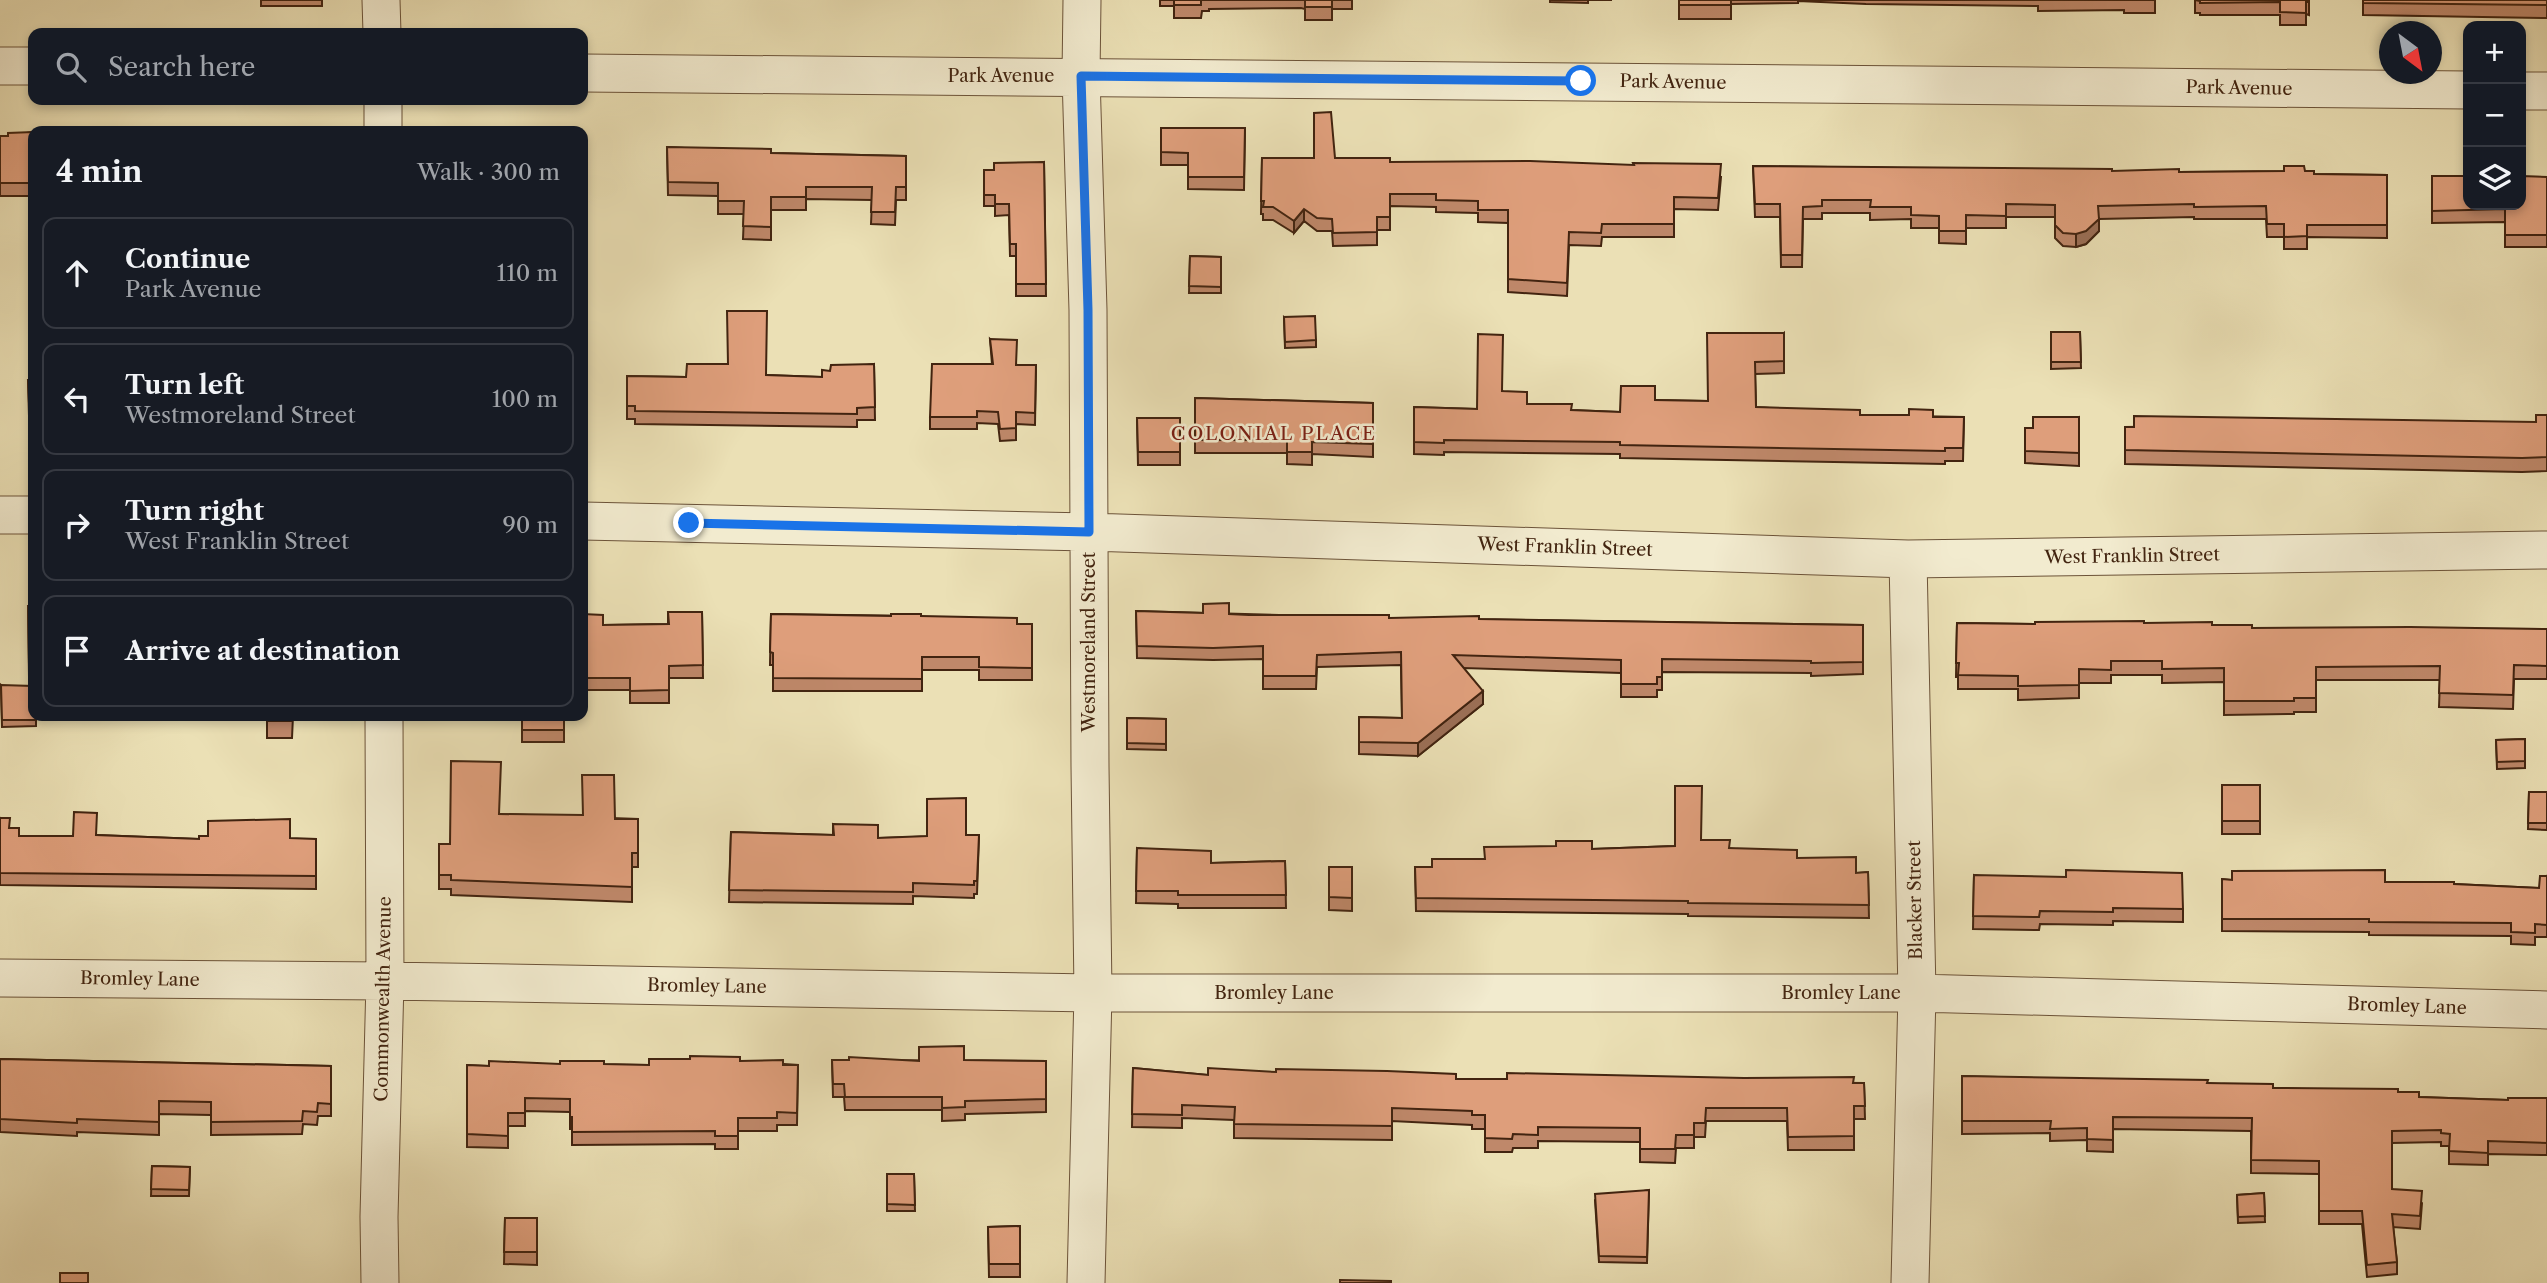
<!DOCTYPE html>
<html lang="en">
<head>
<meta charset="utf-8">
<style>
  body { margin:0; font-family:"Libre Caslon Text",serif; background:#20242c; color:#f1f3f6 }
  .controls { position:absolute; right:21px; top:21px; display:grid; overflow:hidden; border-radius:14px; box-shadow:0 4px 10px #0003 }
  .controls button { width:63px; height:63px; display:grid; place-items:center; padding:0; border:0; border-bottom:2px solid #363941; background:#171b24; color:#f1f3f6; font:35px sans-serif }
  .compass { position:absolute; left:2379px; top:21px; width:63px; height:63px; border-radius:50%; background:#171b24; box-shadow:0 4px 10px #0003; rotate:148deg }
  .stop { position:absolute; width:21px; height:21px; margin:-16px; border:5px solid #1a73e8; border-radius:50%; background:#fff }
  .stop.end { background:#1a73e8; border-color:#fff; box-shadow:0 2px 7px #0008 }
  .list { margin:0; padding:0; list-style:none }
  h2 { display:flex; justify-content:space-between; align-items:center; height:91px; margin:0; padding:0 28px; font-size:30px }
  h2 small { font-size:23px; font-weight:400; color:#9ea1a6 }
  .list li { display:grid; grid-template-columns:46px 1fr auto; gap:21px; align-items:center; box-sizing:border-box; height:112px; margin:0 14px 14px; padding:0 14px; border:2px solid #363941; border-radius:14px }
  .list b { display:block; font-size:26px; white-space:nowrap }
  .list p { margin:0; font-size:23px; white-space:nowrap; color:#9ea1a6 }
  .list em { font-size:23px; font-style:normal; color:#9ea1a6 }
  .icon { flex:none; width:38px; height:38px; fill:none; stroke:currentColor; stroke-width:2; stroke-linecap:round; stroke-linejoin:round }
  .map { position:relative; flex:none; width:2547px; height:1283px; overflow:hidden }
  .search { position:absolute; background:#171b24; box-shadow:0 4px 10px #0003; left:28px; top:28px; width:560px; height:77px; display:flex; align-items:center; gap:18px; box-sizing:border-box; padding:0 24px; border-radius:14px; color:#9ea1a6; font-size:26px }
  .panel { position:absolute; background:#171b24; box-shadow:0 4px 10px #0003; left:28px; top:126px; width:560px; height:595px; border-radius:14px }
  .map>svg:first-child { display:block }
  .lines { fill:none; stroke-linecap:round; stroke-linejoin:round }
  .minor-casing { stroke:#6c5339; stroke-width:39 }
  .minor { stroke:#f2ebcf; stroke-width:37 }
  .wall { fill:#bf886a; stroke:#422410; stroke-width:2 }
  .shaded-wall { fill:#9b6f56; stroke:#422410; stroke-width:2 }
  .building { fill:#de9e7b; stroke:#422410; stroke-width:2 }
  .route { stroke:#1a73e8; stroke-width:9 }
  .labels { text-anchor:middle; stroke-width:5; stroke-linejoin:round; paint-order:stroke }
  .street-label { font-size:18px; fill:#422410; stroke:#f2ebcf }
  .neighbourhood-label { font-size:19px; letter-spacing:2px; fill:#7a1f14; stroke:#f2ebcf }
</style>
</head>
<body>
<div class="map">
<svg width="2547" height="1283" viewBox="0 0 2547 1283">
  <rect width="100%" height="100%" fill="#ebe0b5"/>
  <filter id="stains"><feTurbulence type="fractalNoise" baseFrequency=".00286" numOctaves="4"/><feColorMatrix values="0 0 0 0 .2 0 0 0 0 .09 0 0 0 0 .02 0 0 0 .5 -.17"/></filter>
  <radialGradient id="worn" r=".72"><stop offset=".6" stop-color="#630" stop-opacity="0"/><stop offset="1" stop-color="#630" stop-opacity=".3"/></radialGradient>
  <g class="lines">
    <g class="minor-casing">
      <path id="minor" d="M 381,0 L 382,33
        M 1082,0 L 1081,76 L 1088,310 L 1090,766 L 1093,993 L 1086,1283
        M 0,66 L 33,66
        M 583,73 L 2468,90
        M 2521,91 L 2547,91
        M 383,100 L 383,131
        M 0,515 L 33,515
        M 583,521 L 1089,532 L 1908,559 L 2547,550
        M 1908,559 L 1917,993 L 1910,1283
        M 0,978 L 385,981 L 1093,993 L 1917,993 L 2547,1010
        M 380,1283 L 379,1217 L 385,981 L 384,716"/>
    </g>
    <use href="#minor" class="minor"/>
  </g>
  <path class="wall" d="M 261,0 L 322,0 L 322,6 L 261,6 Z
    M 1160,0 L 1352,0 L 1352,9 L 1332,9 L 1332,20 L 1305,20 L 1305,9 L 1301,8 L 1209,9 L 1209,11 L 1202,11 L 1201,18 L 1174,18 L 1174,6 L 1160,6 Z
    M 1550,0 L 1612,0 L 1588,0 L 1588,3 L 1550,2 Z
    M 1679,0 L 2155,0 L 2155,13 L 2124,13 L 2124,10 L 2038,11 L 2038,6 L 1866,4 L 1798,1 L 1798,3 L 1731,4 L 1731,19 L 1679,19 Z
    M 2195,0 L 2309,0 L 2309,15 L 2306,14 L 2306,25 L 2280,25 L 2280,15 L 2200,15 L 2200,13 L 2195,13 Z
    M 2363,0 L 2547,0 L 2547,18 L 2363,15 Z
    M 1161,128 L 1245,128 L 1244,190 L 1188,189 L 1188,165 L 1161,165 Z
    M 33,132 L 33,196 L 0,196 L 0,136 L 8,136 Z
    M 667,147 L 771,153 L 906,156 L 906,200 L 896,200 L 895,225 L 871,224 L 872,200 L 806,199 L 806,210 L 771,210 L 771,240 L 743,239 L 744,214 L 718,214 L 718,196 L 668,195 Z
    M 1262,158 L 1335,158 L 1390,162 L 1721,177 L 1718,210 L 1674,209 L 1674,237 L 1602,237 L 1601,246 L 1569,245 L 1567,296 L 1508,292 L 1508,223 L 1478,222 L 1478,213 L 1436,212 L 1436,207 L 1390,206 L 1390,230 L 1377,230 L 1377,245 L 1333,246 L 1332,231 L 1317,231 L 1304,221 L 1294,233 L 1273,220 L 1263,220 L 1263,214 L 1261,214 Z
    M 1044,162 L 1046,296 L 1016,296 L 1016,256 L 1010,256 L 1009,215 L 995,216 L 995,206 L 984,206 L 984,170 L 994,170 Z
    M 1753,166 L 2179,172 L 2305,171 L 2314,174 L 2387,175 L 2387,238 L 2307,237 L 2307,249 L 2284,249 L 2284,237 L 2267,237 L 2266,219 L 2194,219 L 2194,217 L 2099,219 L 2099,231 L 2086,244 L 2076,247 L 2063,246 L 2055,238 L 2055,217 L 2006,217 L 2006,228 L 1966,228 L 1966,244 L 1939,243 L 1939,228 L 1911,228 L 1911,219 L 1870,220 L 1870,213 L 1822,213 L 1822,219 L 1803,219 L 1802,267 L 1781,267 L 1780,217 L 1755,217 Z
    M 2432,176 L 2547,177 L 2547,247 L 2505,247 L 2505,222 L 2432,223 Z
    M 1190,256 L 1221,257 L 1221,293 L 1189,293 Z
    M 1284,317 L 1316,340 L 1316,347 L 1285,348 Z
    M 2051,332 L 2080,332 L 2081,368 L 2051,369 Z
    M 1784,333 L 1784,373 L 1755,374 L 1756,407 L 1860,415 L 1964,417 L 1963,461 L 1945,461 L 1945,464 L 1620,458 L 1620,454 L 1444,452 L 1444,455 L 1414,454 L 1414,407 L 1477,409 L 1502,391 L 1527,404 L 1571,410 L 1620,412 L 1655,400 L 1708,401 Z
    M 990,339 L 1017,365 L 1036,365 L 1035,425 L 1016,424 L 1016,440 L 1000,441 L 998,424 L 977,423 L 977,429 L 930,429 L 930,417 L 992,364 Z
    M 874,364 L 875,420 L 857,420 L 857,427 L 635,424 L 635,419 L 627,419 L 627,376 L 686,377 L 766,375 L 822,377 L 830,371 Z
    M 28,380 L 33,380 L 33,415 L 29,416 Z
    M 1195,398 L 1373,403 L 1373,457 L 1312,454 L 1312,465 L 1287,464 L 1287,453 L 1195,453 Z
    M 2547,415 L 2547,471 L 2522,472 L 2125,464 L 2125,427 L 2536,422 Z
    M 2079,417 L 2079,466 L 2025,463 L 2025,451 L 2033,428 Z
    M 1137,418 L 1180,418 L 1180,465 L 1138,465 Z
    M 28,606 L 33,606 L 33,676 L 29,676 Z
    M 1136,611 L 1389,618 L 1863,625 L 1863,674 L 1811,676 L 1811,673 L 1662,672 L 1662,690 L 1657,690 L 1657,697 L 1621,697 L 1621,673 L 1464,668 L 1483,704 L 1418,756 L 1359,754 L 1359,717 L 1402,718 L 1401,665 L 1317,667 L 1316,689 L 1263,689 L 1263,659 L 1213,660 L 1137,658 Z
    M 668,612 L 702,612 L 703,678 L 669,678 L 669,703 L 630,703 L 630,690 L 583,690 L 583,614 L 603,625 L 668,624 Z
    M 771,614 L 921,616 L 1017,624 L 1032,624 L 1032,680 L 979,680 L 979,670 L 922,670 L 922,691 L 773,691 L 773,665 L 770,665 Z
    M 1957,623 L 2035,624 L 2144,623 L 2212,625 L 2252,628 L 2547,629 L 2547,679 L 2514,679 L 2513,709 L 2439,707 L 2440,680 L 2316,680 L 2316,712 L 2294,712 L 2294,714 L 2224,715 L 2224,682 L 2162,683 L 2162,675 L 2111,675 L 2111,683 L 2079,683 L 2079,698 L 2018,700 L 2018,689 L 1958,689 L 1958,677 L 1956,677 Z
    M 1,685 L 36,716 L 36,726 L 2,727 Z
    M 267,716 L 293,716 L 292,738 L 267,738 Z
    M 522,716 L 564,716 L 564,742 L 522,742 Z
    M 1127,718 L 1166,719 L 1166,750 L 1127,749 Z
    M 2525,739 L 2525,768 L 2497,769 L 2496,740 Z
    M 2222,785 L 2260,785 L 2260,834 L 2222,834 Z
    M 2529,792 L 2547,792 L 2547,830 L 2528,829 Z
    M 500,814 L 638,819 L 638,867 L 632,867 L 632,902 L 451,895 L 451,889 L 439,889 L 439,844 L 450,844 Z
    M 0,818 L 9,828 L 19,836 L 73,836 L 97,835 L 199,839 L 316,839 L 316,889 L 0,885 Z
    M 833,824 L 878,838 L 979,835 L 977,894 L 974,894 L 974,898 L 913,896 L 913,904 L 729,902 L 731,832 L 833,835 Z
    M 1701,840 L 1729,848 L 1797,858 L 1856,873 L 1868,872 L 1869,918 L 1688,916 L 1688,914 L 1416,911 L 1415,867 L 1432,867 L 1484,859 L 1592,849 L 1675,846 Z
    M 1137,848 L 1211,863 L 1285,861 L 1286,908 L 1178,908 L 1178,904 L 1136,903 Z
    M 1329,867 L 1352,867 L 1352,911 L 1329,910 Z
    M 1974,875 L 2183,909 L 2183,922 L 2113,921 L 2113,925 L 2040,924 L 2039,930 L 1973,929 Z
    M 2547,876 L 2547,937 L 2535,937 L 2535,945 L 2511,944 L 2511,936 L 2369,935 L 2369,932 L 2222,931 L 2222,879 L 2232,880 L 2454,884 L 2539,888 Z
    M 0,1059 L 331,1066 L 331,1116 L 318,1116 L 317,1125 L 303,1124 L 302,1134 L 211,1135 L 211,1115 L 159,1114 L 159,1135 L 77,1132 L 77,1136 L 0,1132 Z
    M 832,1060 L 1046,1061 L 1046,1112 L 965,1114 L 965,1120 L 942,1121 L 942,1110 L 845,1110 L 844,1097 L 833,1097 Z
    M 740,1061 L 798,1065 L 797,1125 L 777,1125 L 777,1131 L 738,1131 L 738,1149 L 715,1149 L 715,1144 L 572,1145 L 572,1129 L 570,1129 L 570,1112 L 525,1111 L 525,1126 L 508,1126 L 508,1148 L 467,1147 L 467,1065 L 489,1066 L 560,1064 L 649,1065 Z
    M 1133,1068 L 1208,1075 L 1276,1072 L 1456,1079 L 1864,1083 L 1865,1119 L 1854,1119 L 1854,1150 L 1788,1150 L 1787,1121 L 1706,1121 L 1705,1137 L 1694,1137 L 1694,1148 L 1676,1148 L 1675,1163 L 1640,1162 L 1640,1142 L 1538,1141 L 1538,1148 L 1513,1148 L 1512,1152 L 1485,1152 L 1485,1129 L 1472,1129 L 1472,1125 L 1392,1121 L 1392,1140 L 1234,1138 L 1234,1120 L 1182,1118 L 1182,1128 L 1132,1127 Z
    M 1962,1076 L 2208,1083 L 2273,1088 L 2398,1092 L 2419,1097 L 2508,1100 L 2547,1098 L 2547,1155 L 2488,1154 L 2488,1165 L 2449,1164 L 2449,1146 L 2441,1146 L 2441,1142 L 2392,1143 L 2392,1189 L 2422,1203 L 2420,1229 L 2393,1227 L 2397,1262 L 2397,1274 L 2367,1277 L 2362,1224 L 2319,1224 L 2319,1174 L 2251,1173 L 2251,1131 L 2113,1129 L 2113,1152 L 2087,1151 L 2087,1140 L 2050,1141 L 2050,1133 L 1962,1134 Z
    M 152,1166 L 190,1167 L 189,1196 L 151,1196 Z
    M 887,1174 L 914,1174 L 915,1211 L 887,1211 Z
    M 1649,1190 L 1647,1263 L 1599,1262 L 1595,1200 Z
    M 2264,1193 L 2265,1222 L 2238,1223 L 2237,1195 Z
    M 505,1218 L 537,1218 L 537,1265 L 504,1264 Z
    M 1020,1226 L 1020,1277 L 989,1277 L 988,1227 Z"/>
  <path class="shaded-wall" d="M 1304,209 L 1304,221 L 1294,233 L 1294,221 Z
    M 2099,219 L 2099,231 L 2086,244 L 2076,247 L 2076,234 Z
    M 1483,691 L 1483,704 L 1418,756 L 1418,743 Z"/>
  <path class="building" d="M 1174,0 L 1201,0 L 1201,5 L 1174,5 Z
    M 1305,0 L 1332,0 L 1332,7 L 1305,7 Z
    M 1679,0 L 1731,0 L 1731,5 L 1679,5 Z
    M 2195,0 L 2309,0 L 2309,2 L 2306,2 L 2306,13 L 2280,12 L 2280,2 L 2200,3 L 2200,1 Z
    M 2363,0 L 2547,0 L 2547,5 L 2363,3 Z
    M 1331,112 L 1335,158 L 1390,158 L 1390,162 L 1530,161 L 1634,165 L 1633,163 L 1721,164 L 1718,198 L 1674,197 L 1674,224 L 1602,224 L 1601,233 L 1569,232 L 1567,283 L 1508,279 L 1508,210 L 1478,210 L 1478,201 L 1436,200 L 1436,194 L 1390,194 L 1390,217 L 1377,217 L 1377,232 L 1333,233 L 1332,219 L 1317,218 L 1304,209 L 1294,221 L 1273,207 L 1263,207 L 1264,201 L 1261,201 L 1262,158 L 1314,158 L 1314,113 Z
    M 1161,128 L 1245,128 L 1244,177 L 1188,177 L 1188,153 L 1161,152 Z
    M 33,132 L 33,183 L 0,183 L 0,136 L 8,136 L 8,133 Z
    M 667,147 L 771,149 L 771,153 L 906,156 L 906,187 L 896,187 L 895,212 L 871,212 L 872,187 L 806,187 L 806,197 L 771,197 L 771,227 L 743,226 L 744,201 L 718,201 L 718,183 L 668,182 Z
    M 1044,162 L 1046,284 L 1016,284 L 1016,244 L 1010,244 L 1009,204 L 995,204 L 995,195 L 984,195 L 984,170 L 994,170 L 994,163 Z
    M 1753,166 L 2112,169 L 2112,171 L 2179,169 L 2179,172 L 2284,171 L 2284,166 L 2304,166 L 2305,171 L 2314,171 L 2314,174 L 2387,175 L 2387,225 L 2307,225 L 2307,236 L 2284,237 L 2284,224 L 2267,224 L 2266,206 L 2194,207 L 2194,204 L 2098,206 L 2099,219 L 2086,231 L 2076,234 L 2063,233 L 2055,225 L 2055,205 L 2006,204 L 2006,216 L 1966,215 L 1966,231 L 1939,231 L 1939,216 L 1911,215 L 1911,207 L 1870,207 L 1871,200 L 1822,200 L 1822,206 L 1803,207 L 1802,255 L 1781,255 L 1780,204 L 1755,204 Z
    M 2432,176 L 2468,176 L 2468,205 L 2521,205 L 2521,176 L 2547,177 L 2547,235 L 2505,235 L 2505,209 L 2432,211 Z
    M 1190,256 L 1221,257 L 1221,287 L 1189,286 Z
    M 727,311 L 767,311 L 766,375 L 822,377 L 822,370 L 830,371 L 831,365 L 874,364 L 875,407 L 857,408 L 857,414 L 635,411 L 635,406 L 627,406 L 627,376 L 686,377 L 687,364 L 728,364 Z
    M 1315,316 L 1316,340 L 1285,342 L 1284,317 Z
    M 2051,332 L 2080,332 L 2081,362 L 2051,362 Z
    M 1707,333 L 1784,333 L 1784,361 L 1755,362 L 1756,407 L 1860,410 L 1860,415 L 1909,415 L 1909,409 L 1933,410 L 1933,417 L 1964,417 L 1963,448 L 1945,448 L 1945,451 L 1620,445 L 1620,442 L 1444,440 L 1444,443 L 1414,442 L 1414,407 L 1477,409 L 1478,334 L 1503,335 L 1502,391 L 1527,392 L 1527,404 L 1572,404 L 1571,410 L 1620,412 L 1621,386 L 1655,386 L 1655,400 L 1708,401 Z
    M 990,339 L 1017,340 L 1016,365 L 1036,365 L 1035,413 L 1016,412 L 1016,428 L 1000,429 L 998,412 L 977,411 L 977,417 L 930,417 L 932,364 L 993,364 Z
    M 28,380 L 33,380 L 33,403 L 29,403 Z
    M 1195,398 L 1373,403 L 1373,444 L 1312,442 L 1312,452 L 1287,452 L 1287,440 L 1195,440 Z
    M 2536,415 L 2547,415 L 2547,457 L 2522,458 L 2125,450 L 2125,427 L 2134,427 L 2134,416 L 2536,422 Z
    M 2033,417 L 2079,417 L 2079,453 L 2025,451 L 2025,428 L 2033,428 Z
    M 1137,418 L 1180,418 L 1180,452 L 1138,452 Z
    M 1229,603 L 1229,614 L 1249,615 L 1389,615 L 1389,618 L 1479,616 L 1479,619 L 1863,625 L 1863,662 L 1811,663 L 1811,661 L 1662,659 L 1662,677 L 1657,677 L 1657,684 L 1621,684 L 1621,660 L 1453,655 L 1483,691 L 1418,743 L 1359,742 L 1359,717 L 1402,718 L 1401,652 L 1317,655 L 1316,676 L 1263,676 L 1263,646 L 1213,648 L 1137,646 L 1136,611 L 1203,613 L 1203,604 Z
    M 28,606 L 33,606 L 33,664 L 29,664 Z
    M 668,612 L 702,612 L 703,665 L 669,666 L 669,690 L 630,691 L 630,678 L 583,678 L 583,614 L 603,615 L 603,625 L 669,624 Z
    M 771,614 L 891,616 L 891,614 L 921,614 L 921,616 L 1017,618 L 1017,624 L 1032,624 L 1032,668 L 979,667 L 979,657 L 922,657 L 922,679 L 773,678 L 773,653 L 770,652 Z
    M 2144,621 L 2144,623 L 2212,622 L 2212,625 L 2252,625 L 2252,628 L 2410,627 L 2547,629 L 2547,666 L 2514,665 L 2513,695 L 2439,693 L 2440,666 L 2316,667 L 2316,698 L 2294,698 L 2294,701 L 2224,701 L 2224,668 L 2162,669 L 2162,661 L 2111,661 L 2111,670 L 2079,669 L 2079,685 L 2018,686 L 2018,676 L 1958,675 L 1959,663 L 1956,663 L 1957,623 L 2035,624 L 2035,622 Z
    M 1,685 L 33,686 L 33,716 L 36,716 L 36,720 L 2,720 Z
    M 267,716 L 293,716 L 292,721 L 267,721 Z
    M 522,716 L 564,716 L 564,730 L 522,730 Z
    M 1127,718 L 1166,719 L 1166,744 L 1127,743 Z
    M 2525,739 L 2525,761 L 2497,762 L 2496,740 Z
    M 451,761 L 501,762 L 499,814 L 583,815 L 582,775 L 614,775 L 615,819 L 638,819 L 638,853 L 632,853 L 632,887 L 451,880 L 451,875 L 439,875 L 439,844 L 450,844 Z
    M 2222,785 L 2260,785 L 2260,821 L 2222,821 Z
    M 1675,786 L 1702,786 L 1701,840 L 1730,840 L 1729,848 L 1797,850 L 1797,858 L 1856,857 L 1856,873 L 1868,872 L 1869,905 L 1688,903 L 1688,901 L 1416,898 L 1415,867 L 1432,867 L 1432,859 L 1485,859 L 1484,847 L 1556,846 L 1556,841 L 1592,841 L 1592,849 L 1675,846 Z
    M 2529,792 L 2547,792 L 2547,823 L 2528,823 Z
    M 966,798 L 966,835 L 979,835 L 977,881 L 974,881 L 974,885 L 913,883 L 913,892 L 729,890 L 731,832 L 834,835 L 833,824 L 878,825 L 878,838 L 927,836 L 927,799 Z
    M 74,812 L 97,813 L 96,835 L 199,839 L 199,836 L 208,836 L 208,821 L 290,819 L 290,838 L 316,839 L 316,876 L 0,873 L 0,818 L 10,818 L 9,828 L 19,828 L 19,836 L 73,836 Z
    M 1137,848 L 1211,851 L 1211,863 L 1285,861 L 1286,895 L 1178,895 L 1178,891 L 1136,891 Z
    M 1329,867 L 1352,867 L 1352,898 L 1329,897 Z
    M 2066,870 L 2182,873 L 2183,909 L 2113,908 L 2113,912 L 2040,911 L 2039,917 L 1973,916 L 1974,875 L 2066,877 Z
    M 2385,870 L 2385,882 L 2454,882 L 2454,884 L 2539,888 L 2540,876 L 2547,876 L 2547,925 L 2535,924 L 2535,933 L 2511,932 L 2511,923 L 2369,922 L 2369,919 L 2222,919 L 2222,879 L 2232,880 L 2232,871 Z
    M 964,1046 L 964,1060 L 1046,1061 L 1046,1099 L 965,1101 L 965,1107 L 942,1108 L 942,1097 L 845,1097 L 844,1084 L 833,1084 L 832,1060 L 849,1060 L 849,1057 L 919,1061 L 919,1047 Z
    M 690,1056 L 740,1057 L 740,1061 L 783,1060 L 783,1065 L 798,1065 L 797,1113 L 777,1112 L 777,1118 L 738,1118 L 738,1136 L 715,1136 L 715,1131 L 572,1132 L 572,1117 L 570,1117 L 570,1099 L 525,1098 L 525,1113 L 508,1113 L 508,1136 L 467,1134 L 467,1065 L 489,1066 L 489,1061 L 560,1064 L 560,1061 L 604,1061 L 604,1064 L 649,1065 L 649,1059 L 690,1059 Z
    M 0,1059 L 331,1066 L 331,1104 L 318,1103 L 317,1112 L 303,1111 L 302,1121 L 211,1122 L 211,1102 L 159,1101 L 159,1122 L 77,1119 L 77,1123 L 0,1119 Z
    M 1133,1068 L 1208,1075 L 1208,1068 L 1276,1072 L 1276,1069 L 1387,1071 L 1456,1074 L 1456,1079 L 1507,1079 L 1507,1073 L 1744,1078 L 1854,1077 L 1853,1083 L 1864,1083 L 1865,1106 L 1854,1106 L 1854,1136 L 1788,1137 L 1787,1108 L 1706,1108 L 1705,1123 L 1694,1123 L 1694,1135 L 1676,1135 L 1675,1149 L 1640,1149 L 1640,1128 L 1538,1127 L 1538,1135 L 1513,1134 L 1512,1139 L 1485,1138 L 1485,1115 L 1472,1115 L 1472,1111 L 1392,1108 L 1392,1126 L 1234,1124 L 1235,1107 L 1182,1105 L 1182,1115 L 1132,1114 Z
    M 1962,1076 L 2208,1080 L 2207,1083 L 2273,1084 L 2273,1088 L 2398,1089 L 2398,1092 L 2419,1092 L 2419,1097 L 2508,1100 L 2508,1098 L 2547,1098 L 2547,1143 L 2488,1141 L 2488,1153 L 2449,1151 L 2450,1134 L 2441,1133 L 2441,1130 L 2392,1131 L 2392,1189 L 2422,1191 L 2420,1216 L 2392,1214 L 2397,1262 L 2367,1265 L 2362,1211 L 2319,1211 L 2319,1161 L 2251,1160 L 2252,1118 L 2113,1117 L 2113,1140 L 2087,1139 L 2087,1128 L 2050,1129 L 2051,1121 L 1962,1121 Z
    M 152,1166 L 190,1167 L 189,1190 L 151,1189 Z
    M 887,1174 L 914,1174 L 915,1205 L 887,1204 Z
    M 1649,1190 L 1647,1257 L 1599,1256 L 1595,1194 Z
    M 2264,1193 L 2265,1216 L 2238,1217 L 2237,1195 Z
    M 505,1218 L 537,1218 L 537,1252 L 504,1252 Z
    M 1020,1226 L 1020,1264 L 989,1264 L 988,1227 Z
    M 60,1273 L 88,1273 L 88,1283 L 60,1283 Z
    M 1340,1280 L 1391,1281 L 1391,1283 L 1340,1283 Z"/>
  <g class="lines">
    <path class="route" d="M 689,523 L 1089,532 L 1088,310 L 1081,76 L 1581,81"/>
  </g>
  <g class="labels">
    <g class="street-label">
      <text x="1001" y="82">Park Avenue</text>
      <text transform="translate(1673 82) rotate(1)" y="6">Park Avenue</text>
      <text transform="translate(2239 88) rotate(1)" y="6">Park Avenue</text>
      <text transform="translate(1565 547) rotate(2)" y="6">West Franklin Street</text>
      <text transform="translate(2132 556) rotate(-1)" y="6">West Franklin Street</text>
      <text transform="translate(1089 642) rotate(-90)" y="6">Westmoreland Street</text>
      <text transform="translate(1915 900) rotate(-91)" y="6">Blacker Street</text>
      <text transform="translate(140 979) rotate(1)" y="6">Bromley Lane</text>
      <text transform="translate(707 986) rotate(1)" y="6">Bromley Lane</text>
      <text x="1274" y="999">Bromley Lane</text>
      <text x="1841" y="999">Bromley Lane</text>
      <text transform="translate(383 999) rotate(-89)" y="6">Commonwealth Avenue</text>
      <text transform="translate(2407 1006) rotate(2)" y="6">Bromley Lane</text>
    </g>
    <g class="neighbourhood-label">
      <text x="1274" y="440">COLONIAL PLACE</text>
    </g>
  </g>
  <rect width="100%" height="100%" filter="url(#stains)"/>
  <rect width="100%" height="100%" fill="url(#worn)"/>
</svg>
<div class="controls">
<button>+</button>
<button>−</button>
<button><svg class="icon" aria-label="layers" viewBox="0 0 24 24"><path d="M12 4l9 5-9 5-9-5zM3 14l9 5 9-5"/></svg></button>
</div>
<svg class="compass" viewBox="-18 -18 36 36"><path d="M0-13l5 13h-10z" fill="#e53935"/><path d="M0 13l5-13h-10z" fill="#9ea1a6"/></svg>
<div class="stop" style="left:1581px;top:81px"></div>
<div class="stop end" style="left:689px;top:523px"></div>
<div class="search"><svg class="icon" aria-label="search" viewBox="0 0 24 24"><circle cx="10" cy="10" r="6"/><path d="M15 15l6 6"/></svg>Search here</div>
<section class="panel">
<h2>4 min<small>Walk · 300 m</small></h2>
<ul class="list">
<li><svg class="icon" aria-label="ahead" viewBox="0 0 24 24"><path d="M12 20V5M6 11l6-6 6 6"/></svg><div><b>Continue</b><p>Park Avenue</p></div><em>110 m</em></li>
<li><svg class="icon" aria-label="left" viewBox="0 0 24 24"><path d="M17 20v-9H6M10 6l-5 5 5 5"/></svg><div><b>Turn left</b><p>Westmoreland Street</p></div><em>100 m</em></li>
<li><svg class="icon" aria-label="right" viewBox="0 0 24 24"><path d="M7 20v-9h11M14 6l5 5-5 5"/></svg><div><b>Turn right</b><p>West Franklin Street</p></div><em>90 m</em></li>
<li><svg class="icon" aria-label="arrive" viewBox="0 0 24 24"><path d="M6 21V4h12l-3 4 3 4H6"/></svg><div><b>Arrive at destination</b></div></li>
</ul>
</section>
</div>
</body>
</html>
